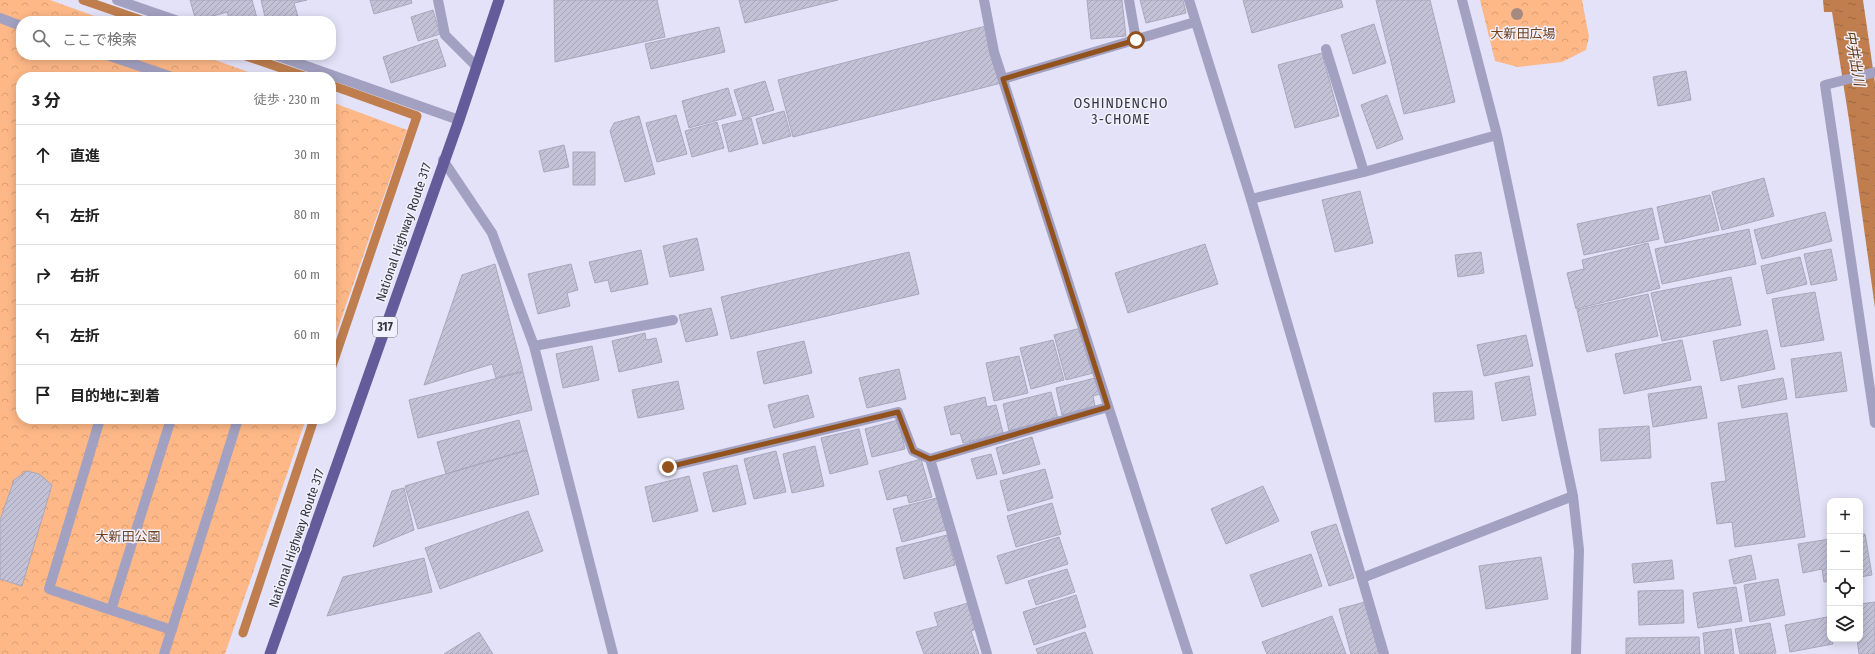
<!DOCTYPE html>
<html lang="ja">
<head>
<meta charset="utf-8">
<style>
  body { margin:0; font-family:"Fira Sans Condensed","Noto Sans JP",sans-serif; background:#f2f2f2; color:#222 }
  .controls { position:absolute; right:12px; bottom:12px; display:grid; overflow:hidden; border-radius:8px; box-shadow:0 2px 10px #0003 }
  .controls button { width:36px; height:36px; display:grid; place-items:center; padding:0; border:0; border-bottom:1px solid #e0e0e0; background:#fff; color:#222; font:20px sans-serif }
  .stop { position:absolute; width:12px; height:12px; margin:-9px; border:3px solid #92521d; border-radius:50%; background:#fff }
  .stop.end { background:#92521d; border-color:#fff; box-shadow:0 1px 4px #0008 }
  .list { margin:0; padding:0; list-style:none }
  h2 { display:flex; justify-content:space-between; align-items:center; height:52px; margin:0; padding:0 16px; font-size:17px }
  h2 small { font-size:13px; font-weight:400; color:#767676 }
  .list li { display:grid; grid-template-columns:26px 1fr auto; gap:12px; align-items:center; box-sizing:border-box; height:60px; padding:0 16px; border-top:1px solid #e0e0e0 }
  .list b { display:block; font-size:15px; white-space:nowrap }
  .list em { font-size:13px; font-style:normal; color:#767676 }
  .icon { flex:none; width:22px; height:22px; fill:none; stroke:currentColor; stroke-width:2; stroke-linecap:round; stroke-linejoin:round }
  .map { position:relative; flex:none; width:1875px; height:654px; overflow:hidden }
  .search { position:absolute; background:#fff; box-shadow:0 2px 10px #0003; left:16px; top:16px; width:320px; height:44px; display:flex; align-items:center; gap:10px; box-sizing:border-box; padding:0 14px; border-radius:16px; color:#767676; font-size:15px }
  .panel { position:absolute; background:#fff; box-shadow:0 2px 10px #0003; left:16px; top:72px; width:320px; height:352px; border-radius:16px }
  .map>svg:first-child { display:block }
  .park { fill:url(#park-crowns) }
  .water { fill:url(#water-ripples) }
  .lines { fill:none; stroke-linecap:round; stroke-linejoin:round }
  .stream { stroke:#c07e4e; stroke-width:9 }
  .building { fill:url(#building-hatch); stroke:#a8a7bb }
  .service { stroke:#a3a1c1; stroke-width:10 }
  .minor { stroke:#a3a1c1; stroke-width:10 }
  .tertiary { stroke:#a3a1c1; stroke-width:10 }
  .trunk { stroke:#645c9a; stroke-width:11 }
  .tree { fill:#a48a81 }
  .route { stroke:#92521d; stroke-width:5 }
  .labels { text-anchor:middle; stroke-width:3; stroke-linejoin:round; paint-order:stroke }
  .shield { fill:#f1f1fe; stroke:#6d6d77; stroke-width:1 }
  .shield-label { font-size:12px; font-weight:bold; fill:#35353d }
  .park-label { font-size:13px; fill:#70421f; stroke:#f1f1fe }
  .street-label { font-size:13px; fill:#35353d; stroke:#f1f1fe }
  .water-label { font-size:14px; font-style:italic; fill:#623511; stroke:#f1f1fe }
  .neighbourhood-label { font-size:14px; letter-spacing:1px; fill:#35353d; stroke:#f1f1fe }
</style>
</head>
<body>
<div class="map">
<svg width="1875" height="654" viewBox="0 0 1875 654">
  <defs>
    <pattern id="park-crowns" width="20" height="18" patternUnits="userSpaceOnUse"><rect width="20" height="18" fill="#feb887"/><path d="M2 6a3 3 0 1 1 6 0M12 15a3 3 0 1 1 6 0" fill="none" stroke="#da9f75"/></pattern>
    <pattern id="water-ripples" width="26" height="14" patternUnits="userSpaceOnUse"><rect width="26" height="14" fill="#c07e4e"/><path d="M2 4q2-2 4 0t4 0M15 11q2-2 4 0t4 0" fill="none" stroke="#9d6842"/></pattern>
    <pattern id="building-hatch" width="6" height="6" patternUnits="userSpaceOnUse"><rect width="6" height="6" fill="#c2c1d6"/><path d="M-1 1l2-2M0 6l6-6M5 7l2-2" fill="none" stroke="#a7a6b9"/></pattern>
  </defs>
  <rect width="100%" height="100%" fill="#e3e2f8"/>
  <path class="park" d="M 0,0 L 50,0 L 108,21 L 21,21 L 21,55 L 201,55 L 262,77 L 21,77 L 21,419 L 306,419 L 225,654 L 0,654 Z
    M 1480,0 L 1582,0 L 1589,37 L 1586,50 L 1562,62 L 1518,67 L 1495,61 Z
    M 331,102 L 407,130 L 331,348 Z"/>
  <path class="water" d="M 1823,0 L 1863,0 L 1875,83 L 1875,308 L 1849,120 L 1832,12 L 1824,12 Z"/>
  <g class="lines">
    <path class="stream" d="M 83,0 L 144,21
      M 243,55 L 307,77
      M 331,85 L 417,116 L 331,369
      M 243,633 L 314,419"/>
  </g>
  <path class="building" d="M 190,0 L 252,0 L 257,18 L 244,21 L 230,21 L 227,12 L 196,21 Z
    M 261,0 L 307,0 L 294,3 L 299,20 L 296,21 L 266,21 Z
    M 370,0 L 411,0 L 412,3 L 374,14 Z
    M 554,0 L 657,0 L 665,37 L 555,62 Z
    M 739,0 L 838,0 L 745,23 Z
    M 1087,0 L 1122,0 L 1126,36 L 1091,39 Z
    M 1140,0 L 1183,0 L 1186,13 L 1146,23 Z
    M 1243,0 L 1341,0 L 1343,7 L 1252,33 Z
    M 1376,0 L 1430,0 L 1455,102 L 1404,114 Z
    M 433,10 L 440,34 L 418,41 L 411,17 Z
    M 1374,24 L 1386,63 L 1353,74 L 1341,35 Z
    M 986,26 L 1001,83 L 793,137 L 778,80 Z
    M 719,27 L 725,52 L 651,69 L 645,44 Z
    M 437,39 L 446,66 L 391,83 L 383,57 Z
    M 1322,53 L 1339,116 L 1295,128 L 1278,65 Z
    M 1686,71 L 1691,100 L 1658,106 L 1653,77 Z
    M 765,81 L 774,110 L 743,119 L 734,90 Z
    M 728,88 L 736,115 L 689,128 L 682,101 Z
    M 1387,95 L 1403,139 L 1377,149 L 1361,105 Z
    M 784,111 L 791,136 L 763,144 L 756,119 Z
    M 676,115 L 687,154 L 657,162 L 646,123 Z
    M 639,116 L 655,174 L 625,182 L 610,131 L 614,123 Z
    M 751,118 L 758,144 L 729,152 L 722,125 Z
    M 717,122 L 724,148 L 692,157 L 685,131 Z
    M 564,145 L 569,167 L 544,172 L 539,151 Z
    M 573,152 L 595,152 L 595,185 L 573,185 Z
    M 1764,178 L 1774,216 L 1722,230 L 1712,192 Z
    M 1360,191 L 1373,243 L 1335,252 L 1322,200 Z
    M 1710,195 L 1719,230 L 1665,243 L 1657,207 Z
    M 1652,208 L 1659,239 L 1584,255 L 1577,224 Z
    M 1825,212 L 1832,241 L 1762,259 L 1754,230 Z
    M 1749,229 L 1756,264 L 1662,284 L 1655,249 Z
    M 697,238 L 704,270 L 670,277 L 663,246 Z
    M 1648,243 L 1660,288 L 1576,309 L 1567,273 L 1584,269 L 1582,260 Z
    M 1205,244 L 1218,284 L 1128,313 L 1115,273 Z
    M 1831,249 L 1837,280 L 1811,285 L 1804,254 Z
    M 641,250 L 648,284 L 611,292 L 608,280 L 595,283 L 589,262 Z
    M 909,252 L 919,294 L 731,339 L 721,297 Z
    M 1481,252 L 1484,273 L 1458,277 L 1455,255 Z
    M 1800,257 L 1807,284 L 1767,294 L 1761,266 Z
    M 495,264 L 523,371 L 496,378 L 492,364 L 424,385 L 462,275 Z
    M 571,264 L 578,290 L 567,293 L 570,306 L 538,314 L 528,274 Z
    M 1731,277 L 1741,325 L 1662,341 L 1651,293 Z
    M 1815,292 L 1824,340 L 1781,347 L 1772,299 Z
    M 1648,294 L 1658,336 L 1587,352 L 1577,310 Z
    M 711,308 L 718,335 L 686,342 L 679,315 Z
    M 1081,328 L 1093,373 L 1066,380 L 1054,335 Z
    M 1767,330 L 1775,369 L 1721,381 L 1713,341 Z
    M 645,333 L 646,340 L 656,338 L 662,362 L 619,372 L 612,341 Z
    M 1526,335 L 1533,366 L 1484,376 L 1477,345 Z
    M 1053,340 L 1064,380 L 1031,389 L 1020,348 Z
    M 1682,340 L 1691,380 L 1624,394 L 1615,354 Z
    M 804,341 L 812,373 L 764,384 L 757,352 Z
    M 592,346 L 599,380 L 563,388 L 556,354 Z
    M 1841,352 L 1847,391 L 1796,398 L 1791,359 Z
    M 1019,356 L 1028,393 L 994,401 L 986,363 Z
    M 899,369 L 906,399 L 867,408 L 859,378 Z
    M 523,372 L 532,410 L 418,438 L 409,400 Z
    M 1529,376 L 1536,415 L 1502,421 L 1495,383 Z
    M 1095,378 L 1100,394 L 1093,396 L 1095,406 L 1062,415 L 1056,388 Z
    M 1783,378 L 1787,399 L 1742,408 L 1738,386 Z
    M 678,381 L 684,409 L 638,418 L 632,390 Z
    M 1701,386 L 1707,418 L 1653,427 L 1648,394 Z
    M 1472,391 L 1474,419 L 1435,422 L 1433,393 Z
    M 1051,392 L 1058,419 L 1009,431 L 1003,404 Z
    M 808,395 L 814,417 L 774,428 L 768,405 Z
    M 985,397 L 987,407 L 996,405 L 1003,433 L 963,443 L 960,433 L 951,435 L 944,407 Z
    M 1787,413 L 1805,537 L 1735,547 L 1732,522 L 1717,524 L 1711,483 L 1726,481 L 1718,423 Z
    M 519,420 L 527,450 L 446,474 L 437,442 Z
    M 898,420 L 905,449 L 872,457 L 865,429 Z
    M 1649,426 L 1651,458 L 1601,461 L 1599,429 Z
    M 859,429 L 868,464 L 830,474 L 821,438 Z
    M 1032,437 L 1040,464 L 1003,474 L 996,448 Z
    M 815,446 L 824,486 L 792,493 L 783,454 Z
    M 527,450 L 539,494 L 418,529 L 405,486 Z
    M 776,451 L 786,492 L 754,499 L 744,459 Z
    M 991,454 L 997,474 L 977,479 L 971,459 Z
    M 921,459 L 932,497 L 909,503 L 907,495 L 887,500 L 879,471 Z
    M 737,465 L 746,504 L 713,512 L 703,473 Z
    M 1045,469 L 1053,498 L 1008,511 L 1000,481 Z
    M 27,471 L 39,474 L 52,485 L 22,586 L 0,579 L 0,520 L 14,480 Z
    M 689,476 L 698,511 L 653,522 L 645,487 Z
    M 1263,486 L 1279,521 L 1226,544 L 1211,509 Z
    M 404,488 L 414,530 L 373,547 L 392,491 Z
    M 937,498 L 946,530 L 902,542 L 893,509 Z
    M 1052,503 L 1061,534 L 1016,547 L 1007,516 Z
    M 528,511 L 543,551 L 440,589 L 425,548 Z
    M 1336,524 L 1354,578 L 1329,586 L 1311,532 Z
    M 1865,534 L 1872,575 L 1860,577 L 1860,535 Z
    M 947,535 L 955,565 L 904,579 L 896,548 Z
    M 1059,537 L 1068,564 L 1006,584 L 997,556 Z
    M 1830,539 L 1830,581 L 1824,582 L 1822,569 L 1803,573 L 1798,544 Z
    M 1311,554 L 1322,586 L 1262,607 L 1250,575 Z
    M 1751,555 L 1756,579 L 1734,584 L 1729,560 Z
    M 1541,557 L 1548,599 L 1486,609 L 1479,566 Z
    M 424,558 L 432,592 L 327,616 L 343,577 Z
    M 1672,560 L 1674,579 L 1634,583 L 1632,564 Z
    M 1067,569 L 1075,592 L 1036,605 L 1028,581 Z
    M 1778,579 L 1785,615 L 1750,622 L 1744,585 Z
    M 1736,587 L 1742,621 L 1698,628 L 1693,593 Z
    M 1683,590 L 1684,623 L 1639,625 L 1638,591 Z
    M 1076,595 L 1086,627 L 1034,645 L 1023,612 Z
    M 1365,602 L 1379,654 L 1351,654 L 1339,609 Z
    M 1875,602 L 1875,654 L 1859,654 L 1857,639 L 1860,639 L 1860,604 Z
    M 968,603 L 977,629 L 971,631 L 979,654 L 924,654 L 916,632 L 938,626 L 934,613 Z
    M 1332,616 L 1346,654 L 1267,654 L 1262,642 Z
    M 1827,617 L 1830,639 L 1832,639 L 1833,644 L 1790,652 L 1785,625 Z
    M 1770,623 L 1776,653 L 1740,654 L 1735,629 Z
    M 1731,629 L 1734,654 L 1705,654 L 1703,633 Z
    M 479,632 L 493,654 L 444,654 Z
    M 1085,632 L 1093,654 L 1038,654 L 1036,649 Z
    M 1699,637 L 1700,654 L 1626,654 L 1626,638 Z"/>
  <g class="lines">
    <path class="service" d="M 0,18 L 21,26
      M 107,55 L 172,77
      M 100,419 L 49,589 L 111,610
      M 171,419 L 111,610 L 172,630
      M 164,654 L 238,419"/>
    <path class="minor" d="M 117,0 L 178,21
      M 438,0 L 445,35 L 476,66
      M 984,0 L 994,52 L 1188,654
      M 1129,0 L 1136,40
      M 1462,0 L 1497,135 L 1573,496 L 1579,550 L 1576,654
      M 1326,49 L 1364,172
      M 275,55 L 459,120
      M 1875,72 L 1825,85 L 1875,423
      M 1003,79 L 1195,22
      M 443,160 L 492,233 L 534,346 L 613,654
      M 1251,199 L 1364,172 L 1497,135
      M 534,346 L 673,320
      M 930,459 L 987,654
      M 668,467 L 898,412 L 913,451 L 930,459 L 1108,407
      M 1362,578 L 1573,496"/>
    <path class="tertiary" d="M 1189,0 L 1251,199 L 1384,654"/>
    <path class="trunk" d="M 270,654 L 459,120 L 499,0"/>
  </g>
  <circle class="tree" cx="1517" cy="14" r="6"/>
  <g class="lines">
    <path class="route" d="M 668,467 L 898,412 L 913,451 L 930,459 L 1108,407 L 1003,79 L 1136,40"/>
  </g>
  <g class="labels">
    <rect class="shield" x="373" y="317" width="24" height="20" rx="3"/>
    <g class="shield-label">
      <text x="385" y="331">317</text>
    </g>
    <g class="park-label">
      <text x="1523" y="38">大新田広場</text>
      <text x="128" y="541">大新田公園</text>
    </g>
    <g class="street-label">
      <text transform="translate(403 232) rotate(-71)" y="5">National Highway Route 317</text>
      <text transform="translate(296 538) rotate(-71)" y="5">National Highway Route 317</text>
    </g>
    <g class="water-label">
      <text transform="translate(1855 58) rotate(80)" y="5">中井出川</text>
    </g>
    <g class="neighbourhood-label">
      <text x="1121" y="108">OSHINDENCHO<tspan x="1121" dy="16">3-CHOME</tspan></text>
    </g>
  </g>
</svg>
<div class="controls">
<button>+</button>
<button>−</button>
<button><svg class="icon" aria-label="locate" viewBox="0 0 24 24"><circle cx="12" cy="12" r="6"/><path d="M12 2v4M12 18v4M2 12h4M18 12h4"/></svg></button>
<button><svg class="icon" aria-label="layers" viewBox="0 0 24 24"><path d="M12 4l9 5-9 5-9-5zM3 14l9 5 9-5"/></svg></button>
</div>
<div class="stop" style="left:1136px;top:40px"></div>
<div class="stop end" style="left:668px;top:467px"></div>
<div class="search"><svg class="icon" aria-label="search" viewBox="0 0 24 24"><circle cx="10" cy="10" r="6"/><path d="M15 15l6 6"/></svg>ここで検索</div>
<section class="panel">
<h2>3 分<small>徒歩 · 230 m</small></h2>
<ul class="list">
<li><svg class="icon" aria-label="ahead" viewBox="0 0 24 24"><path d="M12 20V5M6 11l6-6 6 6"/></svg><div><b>直進</b></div><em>30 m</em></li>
<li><svg class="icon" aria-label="left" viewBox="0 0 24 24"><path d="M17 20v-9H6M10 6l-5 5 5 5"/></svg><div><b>左折</b></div><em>80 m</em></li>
<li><svg class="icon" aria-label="right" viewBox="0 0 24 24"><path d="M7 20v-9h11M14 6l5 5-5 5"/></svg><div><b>右折</b></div><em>60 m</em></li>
<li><svg class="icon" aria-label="left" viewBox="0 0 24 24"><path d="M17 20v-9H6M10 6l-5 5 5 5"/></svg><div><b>左折</b></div><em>60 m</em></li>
<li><svg class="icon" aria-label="arrive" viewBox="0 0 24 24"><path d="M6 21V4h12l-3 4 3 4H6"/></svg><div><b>目的地に到着</b></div></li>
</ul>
</section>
</div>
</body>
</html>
